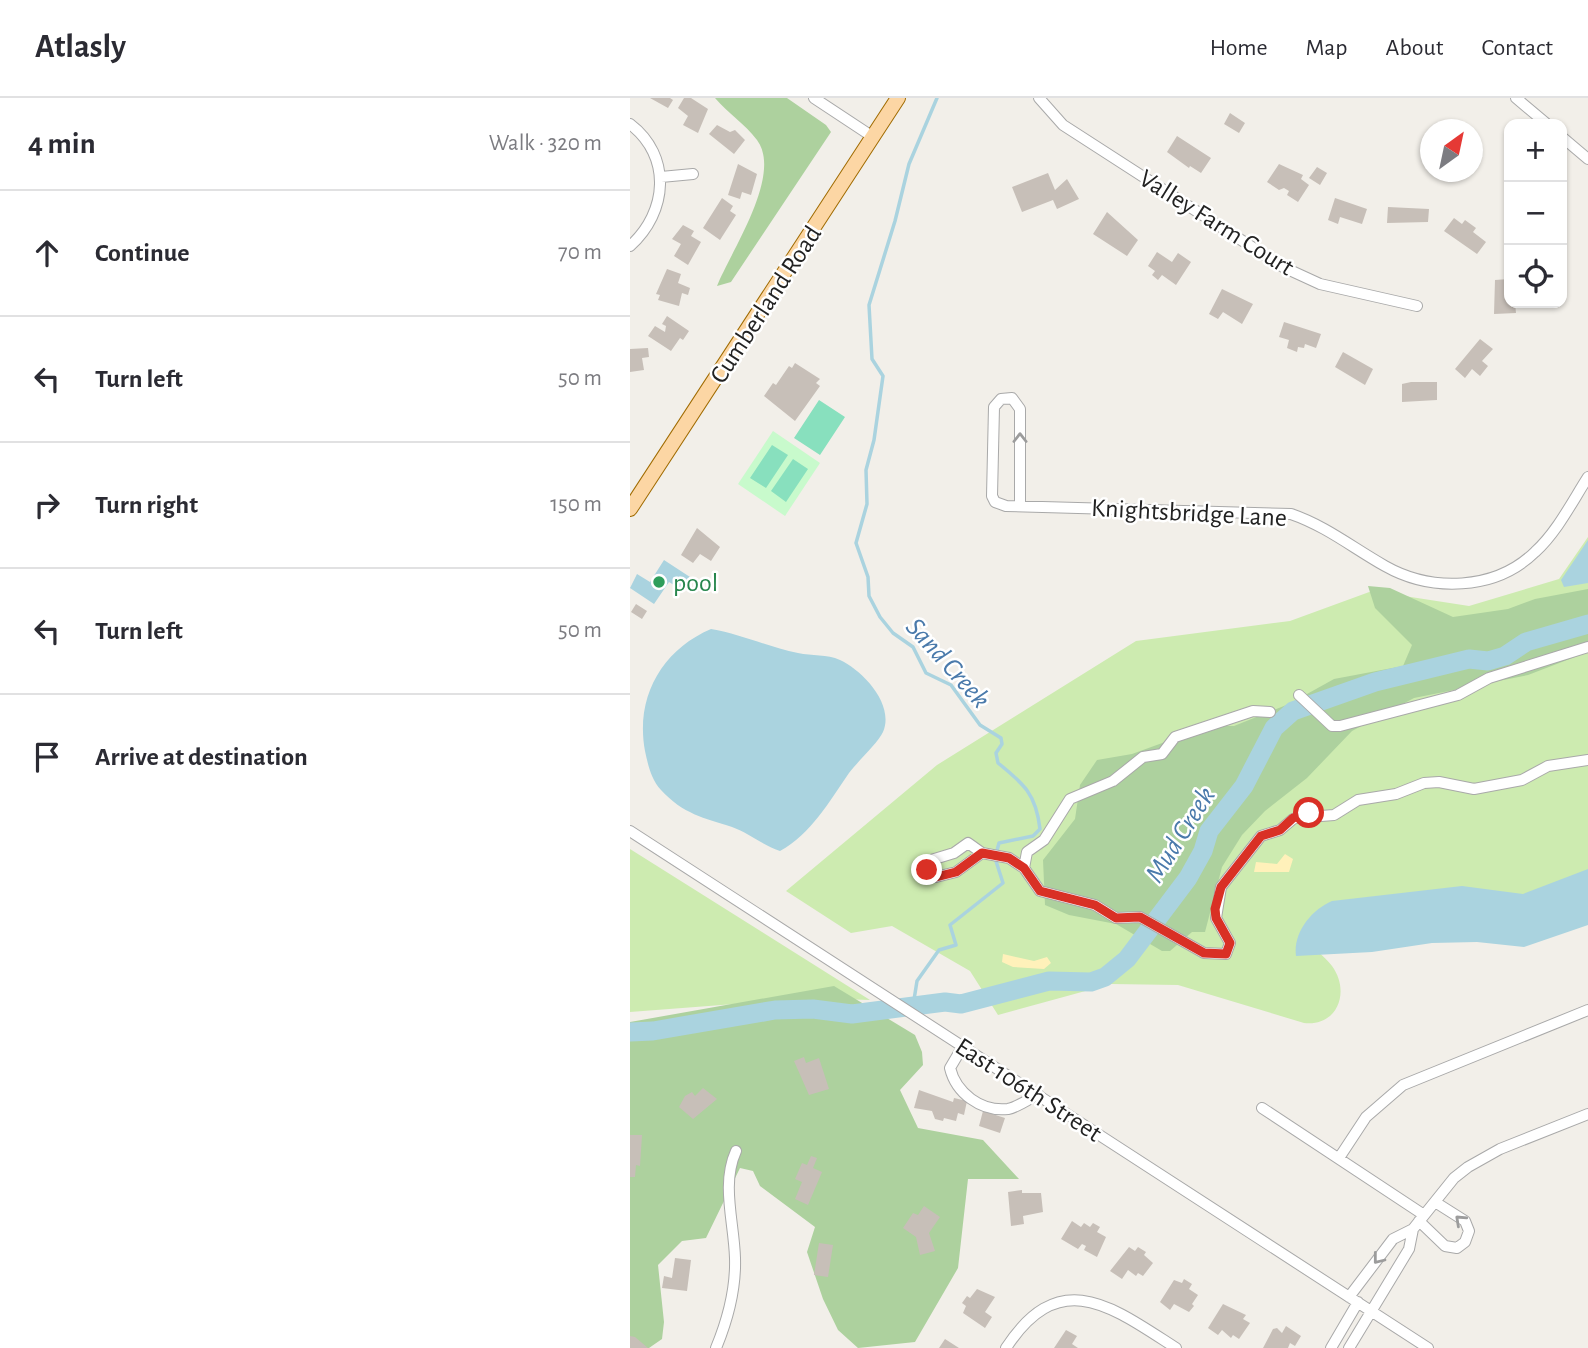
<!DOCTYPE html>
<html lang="en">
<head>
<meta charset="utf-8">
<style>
  body { margin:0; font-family:"Alegreya Sans",sans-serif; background:#f7f7f7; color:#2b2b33 }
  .controls { position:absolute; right:21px; top:21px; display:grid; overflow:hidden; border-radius:14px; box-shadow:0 2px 5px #0004 }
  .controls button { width:63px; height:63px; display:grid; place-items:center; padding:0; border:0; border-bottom:2px solid #e1e1e2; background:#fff; color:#2b2b33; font:35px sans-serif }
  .compass { position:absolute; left:790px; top:21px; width:63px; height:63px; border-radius:50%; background:#fff; box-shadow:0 2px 5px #0004; rotate:33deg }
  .stop { position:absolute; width:21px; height:21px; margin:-16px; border:5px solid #d93025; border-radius:50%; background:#fff }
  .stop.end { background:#d93025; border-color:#fff; box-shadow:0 2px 7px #0008 }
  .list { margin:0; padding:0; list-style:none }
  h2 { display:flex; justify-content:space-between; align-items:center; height:91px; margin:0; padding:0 28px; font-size:30px }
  h2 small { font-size:23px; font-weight:400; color:#7c7c81 }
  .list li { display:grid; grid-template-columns:46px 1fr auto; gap:21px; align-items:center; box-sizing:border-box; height:126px; padding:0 28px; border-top:2px solid #e1e1e2 }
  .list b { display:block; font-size:26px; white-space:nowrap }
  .list em { font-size:23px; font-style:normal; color:#7c7c81 }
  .icon { flex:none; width:38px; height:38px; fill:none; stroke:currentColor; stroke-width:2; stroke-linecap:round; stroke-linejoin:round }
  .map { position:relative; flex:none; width:958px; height:1250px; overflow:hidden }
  header { display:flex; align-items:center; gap:42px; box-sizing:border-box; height:98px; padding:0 35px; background:#fff; border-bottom:2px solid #e1e1e2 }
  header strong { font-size:33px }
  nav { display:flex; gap:38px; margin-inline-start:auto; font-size:24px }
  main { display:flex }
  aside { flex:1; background:#fff }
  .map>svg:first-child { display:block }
  .grass { fill:#cdebb0 }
  .forest { fill:#add19e }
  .sand { fill:#fff1ba }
  .park { fill:#c8facc }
  .pitch { fill:#88e0be }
  .water { fill:#aad3df }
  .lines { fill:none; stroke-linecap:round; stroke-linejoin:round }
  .stream { stroke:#aad3df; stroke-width:3.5 }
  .river { stroke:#aad3df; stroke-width:19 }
  .building { fill:#c7bfb8 }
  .minor-casing { stroke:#a9a9a9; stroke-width:12 }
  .major-casing { stroke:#a06b00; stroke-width:16 }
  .minor { stroke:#fff; stroke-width:10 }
  .major { stroke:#fcd6a4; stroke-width:14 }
  .oneway { stroke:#9c9c9c }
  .route { stroke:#d93025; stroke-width:9 }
  .leisure-dot { fill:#2e9e5b; stroke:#fff; stroke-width:2.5 }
  .labels { text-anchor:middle; stroke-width:5; stroke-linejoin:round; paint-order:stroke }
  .street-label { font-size:26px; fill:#222; stroke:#fff }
  .leisure-label { font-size:26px; fill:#27864d; stroke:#fff; text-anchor:start }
  .water-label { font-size:28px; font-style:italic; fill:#4a7aab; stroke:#fff }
</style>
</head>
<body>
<header>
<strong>Atlasly</strong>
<nav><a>Home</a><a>Map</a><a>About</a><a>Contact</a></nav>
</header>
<main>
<aside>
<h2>4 min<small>Walk · 320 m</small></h2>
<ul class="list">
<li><svg class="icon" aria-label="ahead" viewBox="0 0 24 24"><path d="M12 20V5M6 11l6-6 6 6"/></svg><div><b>Continue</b></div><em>70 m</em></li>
<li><svg class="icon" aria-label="left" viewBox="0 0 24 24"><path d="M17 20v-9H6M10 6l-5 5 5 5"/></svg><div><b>Turn left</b></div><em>50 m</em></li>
<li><svg class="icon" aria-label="right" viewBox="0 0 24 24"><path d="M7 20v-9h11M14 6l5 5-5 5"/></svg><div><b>Turn right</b></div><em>150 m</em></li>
<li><svg class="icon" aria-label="left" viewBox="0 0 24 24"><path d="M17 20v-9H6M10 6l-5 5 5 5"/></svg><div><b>Turn left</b></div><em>50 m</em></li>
<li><svg class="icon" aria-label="arrive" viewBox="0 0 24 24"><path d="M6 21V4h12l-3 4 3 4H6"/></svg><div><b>Arrive at destination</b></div></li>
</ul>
</aside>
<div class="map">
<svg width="958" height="1250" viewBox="0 0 958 1250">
  <rect width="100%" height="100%" fill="#f2efe9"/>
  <path class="grass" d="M 958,439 L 958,798 L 682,848 C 689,855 697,861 702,868 C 721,894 707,929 674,925 L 548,887 L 481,886 L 368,917 L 340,873 L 262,828 L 221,835 L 156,793 L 307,667 L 506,543 L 660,523 L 742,493 L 839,508 L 929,481 Z
    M 0,751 L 240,902 L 181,900 L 0,914 Z"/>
  <path class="forest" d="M 85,0 L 157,0 L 196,27 L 201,34 L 101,184 L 87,188 C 101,153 153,77 127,42 C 115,26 98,15 85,0 Z
    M 738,488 L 760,490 L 823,519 L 878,511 L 905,501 L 958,491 L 958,554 L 898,577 L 784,600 L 722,633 L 677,680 L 635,713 L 612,737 L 592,769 L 575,834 L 562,834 L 540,853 L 532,853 L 486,826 L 439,817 L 415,807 L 413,762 L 445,721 L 450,687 L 467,662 L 502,656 L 579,628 L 604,628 L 659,606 L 704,581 L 773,568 L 782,547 L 745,510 Z
    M 204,888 L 285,937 L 292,954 L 293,967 L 270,992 L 288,1030 L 353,1042 L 389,1081 L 338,1081 L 328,1170 L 285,1244 L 228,1250 L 208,1232 L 193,1201 L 177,1154 L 185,1129 L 130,1088 L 123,1073 L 110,1070 L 76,1140 L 52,1143 L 28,1167 L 34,1224 L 32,1241 L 19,1250 L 0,1250 L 0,924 Z"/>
  <path class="sand" d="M 655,756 L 663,761 L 659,774 L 624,774 L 626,764 L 647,766 Z
    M 373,856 L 404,863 L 417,859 L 421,865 L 414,871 L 383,869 L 372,864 Z"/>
  <path class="park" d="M 143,333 L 190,365 L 155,418 L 108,386 Z"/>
  <path class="pitch" d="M 189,302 L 215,319 L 190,357 L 164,340 Z
    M 142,347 L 158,357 L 136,390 L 120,380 Z
    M 163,361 L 178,371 L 156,404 L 141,393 Z"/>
  <path class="water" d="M 958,442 L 958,485 L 934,489 L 931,482 Z
    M 34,462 L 60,479 L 52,492 L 39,484 L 24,506 L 0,490 L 7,476 L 20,484 Z
    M 81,531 C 111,536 138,549 168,555 C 182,558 197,556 210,562 C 232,572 265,606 253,634 C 248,645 228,663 219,675 C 199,704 181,736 150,753 C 132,747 119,735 102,729 C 74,720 53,716 31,692 C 21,681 18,667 15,653 C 5,599 32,552 81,531 Z
    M 958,771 L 958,827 L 894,849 L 847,844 L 802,845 L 742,854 L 666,858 C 663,835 681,812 702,803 L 832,788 L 893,796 Z"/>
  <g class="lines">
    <path class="stream" d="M 283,908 L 287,883 L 309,852 L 326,847 L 320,827 L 373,785 L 365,760 L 369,745 L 403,738 L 410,731 C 406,696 394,686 368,665 L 366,655 L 372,646 L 371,640 L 350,627 L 321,587 L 296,575 L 283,549 L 263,535 L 250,519 L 239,498 L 238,479 L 226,445 L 237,406 L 236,372 L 244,342 L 253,278 L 242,261 L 239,207 L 265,123 L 279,66 L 307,0"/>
    <path class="river" d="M 0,934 L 23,933 L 145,912 L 183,911 L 222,916 L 315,904 L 331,906 L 419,883 L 461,884 L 475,879 L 497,861 L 558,780 L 573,753 L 579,733 L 614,688 L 644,630 L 663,613 L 745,584 L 839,561 L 858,563 L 875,558 L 896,544 L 958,526"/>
  </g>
  <path class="building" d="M 20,0 L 40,0 L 43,2 L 38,10 Z
    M 54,0 L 61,0 L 78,11 L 68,35 L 53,27 L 58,18 L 48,10 Z
    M 600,15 L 615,25 L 609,35 L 594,26 Z
    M 87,27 L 100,34 L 105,32 L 115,42 L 104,56 L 79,36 Z
    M 547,38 L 581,60 L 571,75 L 560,68 L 559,70 L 537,54 Z
    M 108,66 L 127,76 L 121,97 L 112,94 L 110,101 L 98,97 Z
    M 649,66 L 673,77 L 671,81 L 679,87 L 668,104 L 657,97 L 659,93 L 654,90 L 649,92 L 637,84 Z
    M 687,69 L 697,75 L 690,87 L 679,80 Z
    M 418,75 L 425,92 L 437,81 L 449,101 L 427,111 L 423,102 L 392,114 L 382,89 Z
    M 92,100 L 103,108 L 100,113 L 106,117 L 90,142 L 73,130 Z
    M 705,100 L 737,111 L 732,126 L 710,119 L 708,126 L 698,122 Z
    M 758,109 L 799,111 L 798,124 L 757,125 Z
    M 477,114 L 508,142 L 497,158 L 463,136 Z
    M 824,120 L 832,126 L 835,122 L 846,130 L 843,134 L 856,144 L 847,156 L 814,133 Z
    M 53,127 L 64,133 L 61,138 L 71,144 L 58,167 L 44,158 L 51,146 L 42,141 Z
    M 527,154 L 542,164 L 548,155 L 561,164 L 546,187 L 532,177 L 528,182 L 522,177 L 525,173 L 518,168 Z
    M 37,171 L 51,176 L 48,185 L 60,190 L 58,197 L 52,195 L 49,208 L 28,202 L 30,197 L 26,196 Z
    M 879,181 L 879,205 L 885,205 L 886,215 L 864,216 L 865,182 Z
    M 592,191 L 623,206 L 612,226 L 593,214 L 588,221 L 579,216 Z
    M 37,218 L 59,233 L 53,242 L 50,240 L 41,253 L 18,238 L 25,228 L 35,234 L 36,228 L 32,226 Z
    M 654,224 L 691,236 L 686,250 L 675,246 L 674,250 L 668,249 L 667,254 L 657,250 L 659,242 L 649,239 Z
    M 850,241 L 863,251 L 852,263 L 858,268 L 850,278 L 842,271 L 835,280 L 825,271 Z
    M 18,250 L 19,259 L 12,260 L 14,272 L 0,274 L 0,251 Z
    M 713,254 L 743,271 L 735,287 L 705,269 Z
    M 165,265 L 190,281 L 186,285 L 190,288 L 165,323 L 134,298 L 143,285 L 146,287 L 159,268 L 162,270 Z
    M 781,284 L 807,284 L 807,302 L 772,304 L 772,286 Z
    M 67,430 L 90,449 L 81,463 L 70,456 L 63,465 L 51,457 Z
    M 6,506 L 17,513 L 12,521 L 1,514 Z
    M 174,959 L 176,965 L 189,960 L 199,991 L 179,997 L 164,963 Z
    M 73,990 L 87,1001 L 63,1021 L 49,1009 L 55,998 L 62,994 L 65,998 Z
    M 289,992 L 323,1004 L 324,1000 L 337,1003 L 334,1017 L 328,1015 L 326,1023 L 314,1020 L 313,1023 L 305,1021 L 302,1013 L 284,1010 Z
    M 353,1013 L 375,1020 L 370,1035 L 349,1028 Z
    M 0,1037 L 12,1037 L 10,1068 L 6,1067 L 5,1079 L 0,1079 Z
    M 181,1058 L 187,1060 L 183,1070 L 192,1074 L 178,1107 L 165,1101 L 172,1084 L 165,1081 L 172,1065 L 177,1067 Z
    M 392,1092 L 392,1095 L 411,1095 L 413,1114 L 393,1118 L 394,1126 L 381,1128 L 378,1094 Z
    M 294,1108 L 310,1119 L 299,1135 L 305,1153 L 290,1157 L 286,1139 L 273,1130 L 283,1115 L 288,1117 Z
    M 442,1123 L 451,1129 L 454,1125 L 460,1129 L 463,1125 L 470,1129 L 467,1134 L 476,1139 L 467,1159 L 454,1152 L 456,1148 L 452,1146 L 448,1151 L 431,1141 Z
    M 189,1145 L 203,1147 L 198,1179 L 184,1177 Z
    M 499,1149 L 505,1153 L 508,1149 L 516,1154 L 514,1157 L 523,1165 L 513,1178 L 508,1175 L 506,1178 L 498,1172 L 492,1181 L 480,1173 Z
    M 45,1160 L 61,1162 L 57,1193 L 32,1190 L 34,1178 L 42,1180 Z
    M 554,1181 L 562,1186 L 559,1191 L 568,1197 L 562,1206 L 564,1208 L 559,1214 L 544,1206 L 540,1212 L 530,1204 L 544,1182 L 552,1185 Z
    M 347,1191 L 365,1199 L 355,1214 L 362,1219 L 355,1230 L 333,1215 L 336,1208 L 332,1205 L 337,1198 L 340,1200 Z
    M 593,1206 L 616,1217 L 613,1221 L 620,1225 L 609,1241 L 603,1237 L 601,1240 L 592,1232 L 588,1237 L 578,1230 Z
    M 656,1228 L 671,1238 L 665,1248 L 660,1245 L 658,1250 L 633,1250 L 643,1231 L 647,1230 L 652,1235 Z
    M 436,1232 L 447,1238 L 442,1246 L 448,1250 L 424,1250 Z
    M 0,1238 L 5,1239 L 18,1250 L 0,1250 Z
    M 315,1241 L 329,1250 L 309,1250 Z"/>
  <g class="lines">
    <g class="minor-casing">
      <path id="minor" d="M 184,0 L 243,39
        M 409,0 L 433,27 L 653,169 L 690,186 L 787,208
        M 886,0 L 917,26
        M 0,26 C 42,58 38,114 0,148
        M 932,39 L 958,61
        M 31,79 L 63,76
        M 390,408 L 390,311 L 382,300 L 371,301 L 364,309 L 362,398 L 365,404 L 376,408 L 661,416 C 696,428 723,450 755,468 C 801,494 865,493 905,454 C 927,434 942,404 958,379
        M 669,597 L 702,628 L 710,628 L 828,597 L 859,580 L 958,549
        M 0,733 L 798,1250
        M 352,755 L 338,745 L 324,755 L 301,762 L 297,772 L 306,779 L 326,774 L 352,755 L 379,760 L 394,770 L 410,793 L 465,807 L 486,820 L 510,819 L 574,855 L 596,856 L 600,845 L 586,820 L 591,789 L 631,738 L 650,732 L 663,721 L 679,715 L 691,718 L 704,717 L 728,702 L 766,696 L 794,685 L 809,684 L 844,691 L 892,682 L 918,668 L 958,662
        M 394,770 L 397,754 L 414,742 L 440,701 L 483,683 L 513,659 L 532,656 L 545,639 L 623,613 L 640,614
        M 333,948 L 320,970 C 326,995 351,1014 378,1011 C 388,1009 399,1001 408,996
        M 632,1010 L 794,1117
        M 709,1060 L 736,1019 L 773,987 L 958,912
        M 789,1123 L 815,1148 L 827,1150 L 835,1144 L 839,1133 L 835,1123 L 805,1104
        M 719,1199 L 763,1141 L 783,1131 L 824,1080 L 838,1069 L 870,1051 L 958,1016
        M 86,1250 C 98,1221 106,1192 105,1160 C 104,1124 91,1086 106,1053
        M 376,1250 C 430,1167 482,1209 546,1250
        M 701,1250 L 728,1204
        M 719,1250 L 779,1151 L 783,1131"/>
    </g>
    <g class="major-casing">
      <path id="major" d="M 0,411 L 268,0"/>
    </g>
    <use href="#minor" class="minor"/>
    <use href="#major" class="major"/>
  </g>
  <defs><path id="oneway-chevron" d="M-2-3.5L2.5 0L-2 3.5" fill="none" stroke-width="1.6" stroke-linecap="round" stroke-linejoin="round" transform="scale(1.75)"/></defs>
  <g class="oneway">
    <use href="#oneway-chevron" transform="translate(390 340) rotate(-90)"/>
    <use href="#oneway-chevron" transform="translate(830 1122) rotate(-137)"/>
    <use href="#oneway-chevron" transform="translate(748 1161) rotate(128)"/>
  </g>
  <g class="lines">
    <path class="route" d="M 297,772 L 306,779 L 326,774 L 352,755 L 379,760 L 394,770 L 410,793 L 465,807 L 486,820 L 510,819 L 574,855 L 596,856 L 600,845 L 586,820 L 585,811 L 591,789 L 631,738 L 650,732 L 663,720 L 679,715"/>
  </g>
  <circle class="leisure-dot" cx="29" cy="484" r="7"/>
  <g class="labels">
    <g class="street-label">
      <text transform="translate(587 124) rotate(32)" y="9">Valley Farm Court</text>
      <text transform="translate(135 206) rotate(-57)" y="9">Cumberland Road</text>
      <text transform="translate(559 414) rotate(3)" y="9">Knightsbridge Lane</text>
      <text transform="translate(399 991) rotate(33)" y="9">East 106th Street</text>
    </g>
    <g class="leisure-label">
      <text x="43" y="493">pool</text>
    </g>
    <g class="water-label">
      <text transform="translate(319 564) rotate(48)" y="10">Sand Creek</text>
      <text transform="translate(549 736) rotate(-58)" y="10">Mud Creek</text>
    </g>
  </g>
</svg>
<div class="controls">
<button>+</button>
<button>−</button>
<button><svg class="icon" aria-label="locate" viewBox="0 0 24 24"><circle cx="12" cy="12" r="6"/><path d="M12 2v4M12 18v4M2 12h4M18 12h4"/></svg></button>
</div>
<svg class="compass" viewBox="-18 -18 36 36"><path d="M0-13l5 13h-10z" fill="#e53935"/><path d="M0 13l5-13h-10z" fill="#7c7c81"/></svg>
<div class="stop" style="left:679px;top:715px"></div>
<div class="stop end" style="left:297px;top:772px"></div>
</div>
</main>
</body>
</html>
